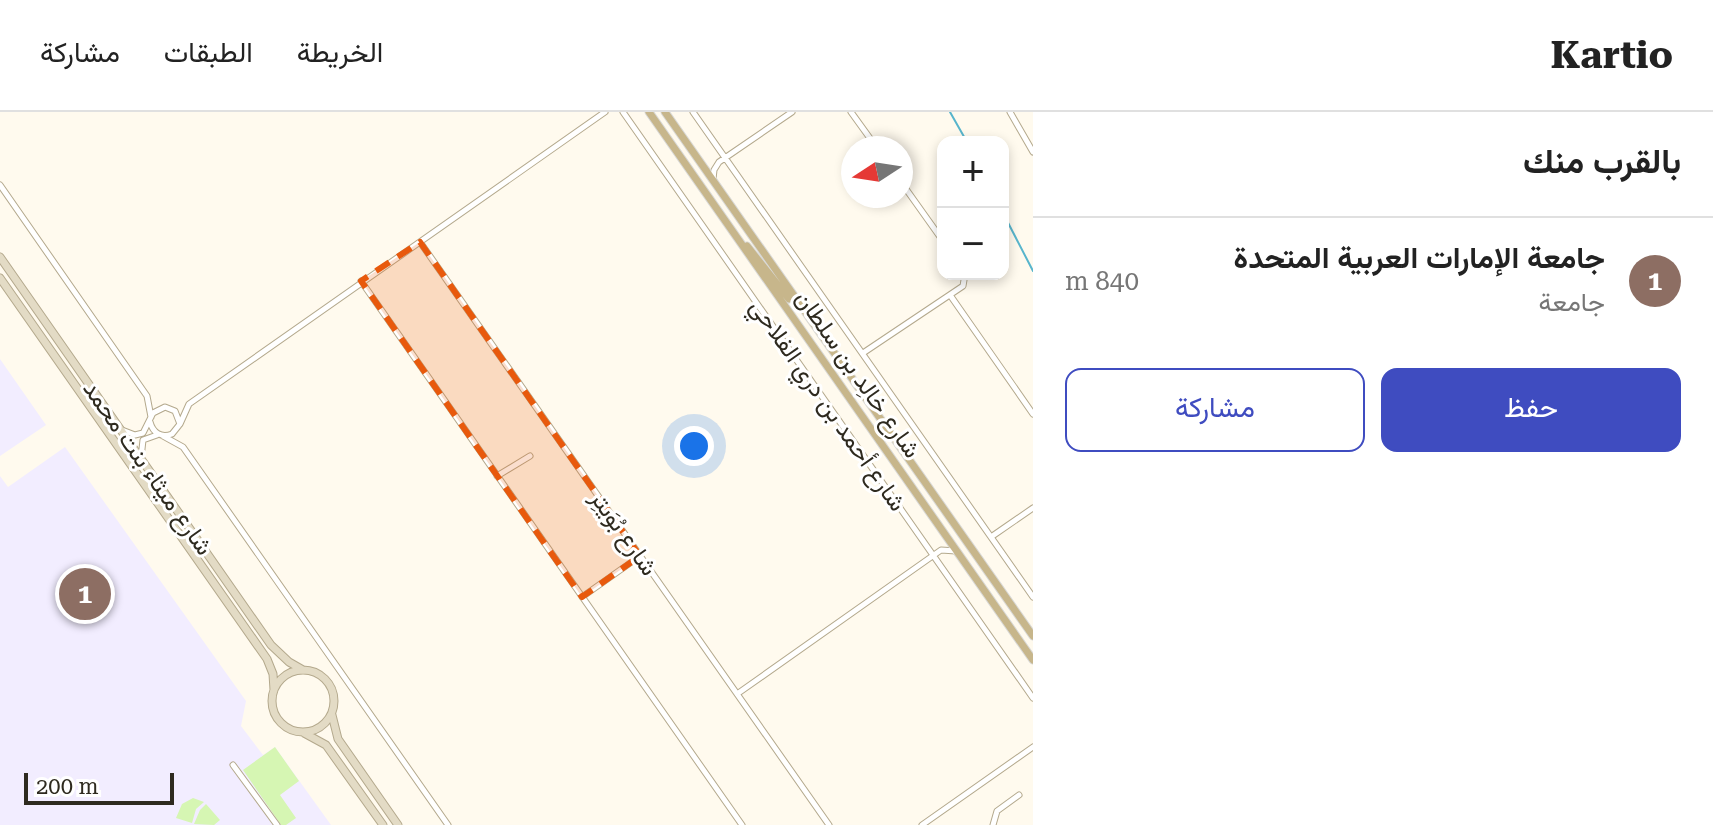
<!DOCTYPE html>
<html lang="ar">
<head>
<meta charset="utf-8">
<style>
  body { margin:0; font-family:"Roboto Serif",Vazirmatn,serif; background:#f6f6f6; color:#222; direction:rtl }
  .controls { position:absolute; right:24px; top:24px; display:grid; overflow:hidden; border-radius:16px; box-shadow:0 4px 12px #0003 }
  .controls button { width:72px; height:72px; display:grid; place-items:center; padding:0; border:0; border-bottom:2px solid #e0e0e0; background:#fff; color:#222; font:40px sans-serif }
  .compass { position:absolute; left:841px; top:24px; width:72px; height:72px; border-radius:50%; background:#fff; box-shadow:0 4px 12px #0003; rotate:258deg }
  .scale { position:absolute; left:24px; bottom:20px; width:150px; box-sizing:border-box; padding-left:8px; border:4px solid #2e2a1f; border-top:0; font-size:22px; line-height:28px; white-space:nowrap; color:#2e2a1f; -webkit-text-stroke:6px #fff; paint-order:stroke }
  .you { position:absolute; left:694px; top:334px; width:28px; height:28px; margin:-20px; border:6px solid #fff; border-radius:50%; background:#1a73e8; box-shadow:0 0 0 12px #1a73e833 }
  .badge { display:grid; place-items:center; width:52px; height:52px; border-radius:50%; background:#3f4cc0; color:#fff; font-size:26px; font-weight:700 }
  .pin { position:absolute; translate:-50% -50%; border:4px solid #fff; box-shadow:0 2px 8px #0006 }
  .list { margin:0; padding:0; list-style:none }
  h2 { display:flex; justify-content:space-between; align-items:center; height:104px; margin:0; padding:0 32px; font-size:34px }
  h2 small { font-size:26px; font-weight:400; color:#767676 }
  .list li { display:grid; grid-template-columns:52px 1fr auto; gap:24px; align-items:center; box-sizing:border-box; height:128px; padding:0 32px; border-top:2px solid #e0e0e0 }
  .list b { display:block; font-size:30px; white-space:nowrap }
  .list p { margin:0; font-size:26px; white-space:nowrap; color:#767676 }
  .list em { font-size:26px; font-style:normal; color:#767676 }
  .actions { display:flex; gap:16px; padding:24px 32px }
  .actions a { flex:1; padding:18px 0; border:2px solid #3f4cc0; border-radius:16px; text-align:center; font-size:28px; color:#3f4cc0 }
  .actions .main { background:#3f4cc0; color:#fff }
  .map { position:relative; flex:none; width:1033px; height:713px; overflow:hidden; direction:ltr }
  header { display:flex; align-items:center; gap:48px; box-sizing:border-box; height:112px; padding:0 40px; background:#fff; border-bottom:2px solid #e0e0e0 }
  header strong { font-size:38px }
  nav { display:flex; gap:44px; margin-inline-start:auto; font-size:28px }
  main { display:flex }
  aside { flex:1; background:#fff }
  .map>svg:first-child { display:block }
  .education { fill:#f2edff }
  .green { fill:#d6f6b3 }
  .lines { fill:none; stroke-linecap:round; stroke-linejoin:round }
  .stream { stroke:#58b5cc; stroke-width:2 }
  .minor-casing { stroke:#b4a98d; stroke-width:7 }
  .secondary-casing { stroke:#b4a98d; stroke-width:9 }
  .primary-casing { stroke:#d9d9d7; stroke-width:9 }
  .minor { stroke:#fff; stroke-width:5 }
  .secondary { stroke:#e3dbc5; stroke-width:7 }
  .primary { stroke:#c7b68b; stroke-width:7 }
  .marked { fill:#e8590c; fill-opacity:0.2; stroke:#e8590c; stroke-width:6; stroke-dasharray:16 10; stroke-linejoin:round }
  .labels { text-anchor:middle; stroke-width:6; stroke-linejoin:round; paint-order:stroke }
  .street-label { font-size:24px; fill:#2e2a1f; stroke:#fff }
</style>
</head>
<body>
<header>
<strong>Kartio</strong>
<nav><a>الخريطة</a><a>الطبقات</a><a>مشاركة</a></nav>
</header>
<main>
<aside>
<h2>بالقرب منك<small></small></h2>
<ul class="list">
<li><span class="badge" style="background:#8d6e63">1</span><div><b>جامعة الإمارات العربية المتحدة</b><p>جامعة</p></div><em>840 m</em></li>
</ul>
<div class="actions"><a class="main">حفظ</a><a>مشاركة</a></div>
</aside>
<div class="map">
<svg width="1033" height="713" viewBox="0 0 1033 713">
  <rect width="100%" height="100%" fill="#fffaee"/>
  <path class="education" d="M 0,247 L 46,313 L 0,344 Z
    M 65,335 L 246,589 L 241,614 L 263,643 L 275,635 L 331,713 L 0,713 L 0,364 L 8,375 Z"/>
  <path class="green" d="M 275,635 L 299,669 L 280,683 L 296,706 L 286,713 L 281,713 L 243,658 Z
    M 193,686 L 204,690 L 196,697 L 192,711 L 176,706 L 182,692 Z
    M 206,692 L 220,708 L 214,713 L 194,712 L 200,698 Z"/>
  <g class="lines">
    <path class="stream" d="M 950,0 L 967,30
      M 1003,101 L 1033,159"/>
    <g class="minor-casing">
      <path id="minor" d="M 623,0 L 1033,586
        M 693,0 L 1033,485
        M 851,0 L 877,36
        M 1010,0 L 1033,40
        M 713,67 L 714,58 L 719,50 L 792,0
        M 901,70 L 943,129
        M 0,73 L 147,284 L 151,305
        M 420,130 L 829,713
        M 361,169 L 742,713
        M 950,183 L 1033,302
        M 863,241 L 963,174 L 965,162
        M 180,312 L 189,292 L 605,0
        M 122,318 L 135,323 L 143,321 L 153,301 L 165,295 L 175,299 L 180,312 L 172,322 C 161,326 153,321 150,310
        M 163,324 L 183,335 L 448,713
        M 141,346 L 143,328 L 157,323
        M 497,364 L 530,344
        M 991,425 L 1033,396
        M 582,485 L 640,444
        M 737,582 L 941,438 L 956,439
        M 233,653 L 277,713
        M 922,713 L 1033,635
        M 993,713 L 997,699 L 1019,683"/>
    </g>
    <g class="secondary-casing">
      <path id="secondary" d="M 0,145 L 271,533 L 289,550 L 303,558
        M 0,166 L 267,547 L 273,562 L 274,578
        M272 589a31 31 0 1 1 62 0a31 31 0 1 1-62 0Z
        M 332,603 L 338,627 L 398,713
        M 304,621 L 326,633 L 383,713"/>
    </g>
    <g class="primary-casing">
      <path id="primary" d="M 649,0 L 1033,548
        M 665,0 L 1033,524
        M 747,134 L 789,187 L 796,186"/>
    </g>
    <use href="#minor" class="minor"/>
    <use href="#secondary" class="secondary"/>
    <use href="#primary" class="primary"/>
  </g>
  <path class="marked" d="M 420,130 L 640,444 L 582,485 L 361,169 Z"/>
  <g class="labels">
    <g class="street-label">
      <text transform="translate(858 262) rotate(55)" y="8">شارع خالِد بن سلطان</text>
      <text transform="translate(828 293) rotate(55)" y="8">شارع أحمد بن دري الفلاحي</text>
      <text transform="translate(148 356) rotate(55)" y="8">شارع ميثاء بنت محمد</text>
      <text transform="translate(624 421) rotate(55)" y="8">شارع بُوَيتِر</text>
    </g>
  </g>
</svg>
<div class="controls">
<button>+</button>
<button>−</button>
</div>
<svg class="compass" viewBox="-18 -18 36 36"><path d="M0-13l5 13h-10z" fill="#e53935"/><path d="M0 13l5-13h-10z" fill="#767676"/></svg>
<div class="scale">200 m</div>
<div class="you"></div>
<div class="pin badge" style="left:85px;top:482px;background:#8d6e63">1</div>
</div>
</main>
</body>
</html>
